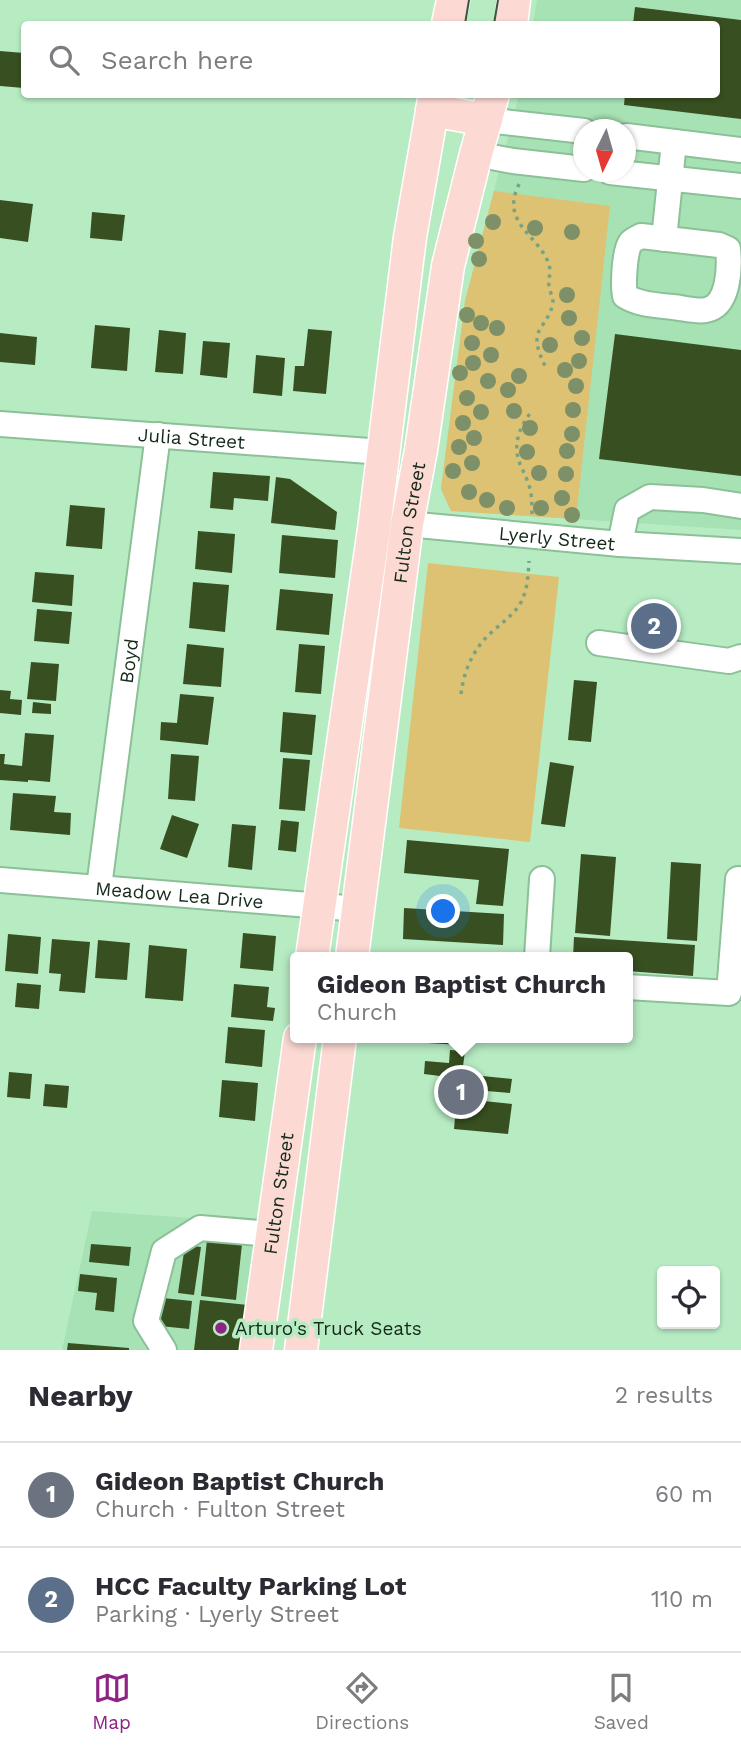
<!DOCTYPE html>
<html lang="en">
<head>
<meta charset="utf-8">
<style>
  body { margin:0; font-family:"Work Sans",sans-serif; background:#f7f7f7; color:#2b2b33 }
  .controls { position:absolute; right:21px; bottom:21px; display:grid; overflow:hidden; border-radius:7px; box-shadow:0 2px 5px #0004 }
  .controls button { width:63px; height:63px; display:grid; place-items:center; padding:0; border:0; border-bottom:2px solid #e1e1e2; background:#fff; color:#2b2b33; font:35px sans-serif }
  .compass { position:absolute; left:573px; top:119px; width:63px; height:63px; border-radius:50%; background:#fff; box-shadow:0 2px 5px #0004; rotate:185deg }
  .you { position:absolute; left:444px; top:912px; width:24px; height:24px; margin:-18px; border:5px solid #fff; border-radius:50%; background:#1a73e8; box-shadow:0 0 0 10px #1a73e833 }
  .badge { display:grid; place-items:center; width:46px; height:46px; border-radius:50%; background:#8e2285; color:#fff; font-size:23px; font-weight:700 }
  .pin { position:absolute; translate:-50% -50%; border:4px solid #fff; box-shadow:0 2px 7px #0006 }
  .popup { position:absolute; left:290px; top:952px; width:343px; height:91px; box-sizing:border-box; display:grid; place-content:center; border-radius:7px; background:#fff; filter:drop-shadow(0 2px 5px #0005); font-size:23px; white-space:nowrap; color:#7c7c81 }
  .popup b { font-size:26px; color:#2b2b33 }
  .popup::after { content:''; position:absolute; left:50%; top:100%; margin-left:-14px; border:14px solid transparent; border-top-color:#fff }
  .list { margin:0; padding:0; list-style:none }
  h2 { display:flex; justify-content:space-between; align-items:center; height:91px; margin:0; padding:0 28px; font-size:30px }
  h2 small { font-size:23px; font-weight:400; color:#7c7c81 }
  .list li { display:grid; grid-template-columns:46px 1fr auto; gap:21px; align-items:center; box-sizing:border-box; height:105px; padding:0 28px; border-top:2px solid #e1e1e2 }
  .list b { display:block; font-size:26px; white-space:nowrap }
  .list p { margin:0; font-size:23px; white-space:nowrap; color:#7c7c81 }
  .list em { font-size:23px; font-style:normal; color:#7c7c81 }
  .icon { flex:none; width:38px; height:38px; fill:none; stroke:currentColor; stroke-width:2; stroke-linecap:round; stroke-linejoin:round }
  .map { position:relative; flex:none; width:741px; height:1350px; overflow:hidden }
  .search { position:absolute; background:#fff; box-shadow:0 2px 5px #0004; left:21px; right:21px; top:21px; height:77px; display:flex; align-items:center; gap:18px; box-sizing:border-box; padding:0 24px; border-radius:7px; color:#7c7c81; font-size:26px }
  .sheet { height:301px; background:#fff }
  nav { display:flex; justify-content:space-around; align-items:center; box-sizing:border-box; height:98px; border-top:2px solid #e1e1e2; background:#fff; font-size:19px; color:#7c7c81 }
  nav a { display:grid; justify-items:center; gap:4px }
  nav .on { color:#8e2285 }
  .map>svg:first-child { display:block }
  .built { fill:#a7e2b5; fill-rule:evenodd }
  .green { fill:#dcc272 }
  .building { fill:#385021 }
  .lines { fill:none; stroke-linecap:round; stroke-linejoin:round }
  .minor-casing { stroke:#8cc098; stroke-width:28 }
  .major-casing { stroke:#fff; stroke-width:35 }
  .path { stroke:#79a283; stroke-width:3.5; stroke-dasharray:3.5 5; stroke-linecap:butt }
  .minor { stroke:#fff; stroke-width:24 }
  .major { stroke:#fcdad3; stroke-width:32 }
  .tram { stroke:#3a5641; stroke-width:2 }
  .tree { fill:#7e9068 }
  .poi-dot { fill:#8e2285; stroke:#b7ecc3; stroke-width:2.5 }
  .labels { text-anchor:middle; stroke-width:7; stroke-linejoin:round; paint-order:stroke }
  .street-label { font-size:19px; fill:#152a1b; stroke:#b7ecc3 }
  .poi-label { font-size:19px; fill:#152a1b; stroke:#b7ecc3; text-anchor:start }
</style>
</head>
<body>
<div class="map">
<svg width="741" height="1350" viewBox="0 0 741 1350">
  <rect width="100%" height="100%" fill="#b7ecc3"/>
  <path class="built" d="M 537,0 L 741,0 L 741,530 L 451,511 L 441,489 L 465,301 L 519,95 L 716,94 L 716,24 L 533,24 ZM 584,130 L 626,130 L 626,172 L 584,172 Z
    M 92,1211 L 262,1223 L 243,1350 L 62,1350 Z"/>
  <path class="green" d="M 494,191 L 610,206 L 576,519 L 451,511 L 441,489 L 465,301 Z
    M 428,563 L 559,577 L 530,842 L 399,828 Z"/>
  <path class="building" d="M 635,7 L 741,20 L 741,119 L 624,105 L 625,94 L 716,94 L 716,24 L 633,24 Z
    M 0,51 L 24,53 L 24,88 L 0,86 Z
    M 0,200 L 33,204 L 28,242 L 0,238 Z
    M 92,212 L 125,215 L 122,241 L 90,238 Z
    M 95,325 L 130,328 L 127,371 L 91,368 Z
    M 308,329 L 332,331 L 326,394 L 293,391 L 295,366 L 304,366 Z
    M 159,330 L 186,333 L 183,374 L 155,372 Z
    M 0,333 L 37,337 L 35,365 L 0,362 Z
    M 615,334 L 741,350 L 741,476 L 599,459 Z
    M 203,341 L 230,343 L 227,378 L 200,375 Z
    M 256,355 L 285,358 L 282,396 L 253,393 Z
    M 213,472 L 270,476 L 268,501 L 234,498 L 233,510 L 210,508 Z
    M 276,477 L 290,479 L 337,512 L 335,530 L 271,523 Z
    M 70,505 L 105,508 L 102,549 L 66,546 Z
    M 198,531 L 235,534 L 232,573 L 195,569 Z
    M 282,535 L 338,540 L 335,578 L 279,573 Z
    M 35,572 L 74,575 L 72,606 L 32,602 Z
    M 193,582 L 229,585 L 225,632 L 189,628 Z
    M 280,589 L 333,594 L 329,635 L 276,630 Z
    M 37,609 L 72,612 L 69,644 L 34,641 Z
    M 187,644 L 224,648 L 221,687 L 183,684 Z
    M 299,644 L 325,646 L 321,694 L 295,692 Z
    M 31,662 L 59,664 L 56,701 L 27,699 Z
    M 574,680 L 597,682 L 591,742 L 568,740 Z
    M 0,690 L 11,691 L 10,699 L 22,700 L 21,715 L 0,713 Z
    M 180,694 L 214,697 L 208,745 L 160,740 L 161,722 L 177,723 Z
    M 33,702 L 51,704 L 51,714 L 32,713 Z
    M 283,712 L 316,715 L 312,755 L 280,752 Z
    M 25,733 L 54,735 L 50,782 L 28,780 L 28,782 L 0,780 L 0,754 L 5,754 L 4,764 L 22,766 Z
    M 171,754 L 199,756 L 195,801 L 168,799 Z
    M 283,758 L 310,760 L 305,811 L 279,809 Z
    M 550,762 L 574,766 L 565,827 L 541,824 Z
    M 13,793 L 56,796 L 54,812 L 71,813 L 70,835 L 10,830 Z
    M 172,815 L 199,824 L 187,858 L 160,849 Z
    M 281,820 L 299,822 L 296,852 L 278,850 Z
    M 232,824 L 256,826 L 252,870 L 228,867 Z
    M 407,840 L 509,849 L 503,906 L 476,904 L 479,880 L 404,873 Z
    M 581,854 L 616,857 L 610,936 L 575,933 Z
    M 671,862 L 701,864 L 697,941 L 667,939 Z
    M 404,908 L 504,914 L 503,945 L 403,939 Z
    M 243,933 L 276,936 L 273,971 L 240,968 Z
    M 8,934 L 41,937 L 38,974 L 5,971 Z
    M 574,937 L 695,945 L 693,976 L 627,971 L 627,957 L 573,957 Z
    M 52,939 L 90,942 L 85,993 L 59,991 L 61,974 L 49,973 Z
    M 98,940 L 130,943 L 127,980 L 95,978 Z
    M 149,945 L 187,949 L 183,1001 L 145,998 Z
    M 17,983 L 41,985 L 39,1009 L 15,1007 Z
    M 234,984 L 269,987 L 267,1007 L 275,1008 L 273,1021 L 231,1017 Z
    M 228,1027 L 265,1030 L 262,1067 L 225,1063 Z
    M 427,1038 L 462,1038 L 462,1045 L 427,1043 Z
    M 450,1050 L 465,1051 L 462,1074 L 512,1079 L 510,1093 L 475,1090 L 474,1100 L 512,1104 L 508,1134 L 454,1129 L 456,1106 L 445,1105 L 448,1077 L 424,1074 L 425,1061 L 449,1063 Z
    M 9,1072 L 32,1074 L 30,1099 L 7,1097 Z
    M 222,1080 L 258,1083 L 255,1121 L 219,1117 Z
    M 45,1084 L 69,1086 L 67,1108 L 43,1106 Z
    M 207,1240 L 242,1244 L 236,1300 L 201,1296 Z
    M 91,1244 L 131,1247 L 129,1266 L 89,1262 Z
    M 185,1245 L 201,1247 L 194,1295 L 178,1293 Z
    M 80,1274 L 117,1278 L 114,1312 L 95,1310 L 97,1293 L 78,1291 Z
    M 163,1298 L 192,1301 L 189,1329 L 160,1326 Z
    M 200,1300 L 248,1305 L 243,1350 L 194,1350 Z
    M 68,1343 L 129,1348 L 129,1350 L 67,1350 Z"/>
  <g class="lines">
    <g class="minor-casing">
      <g id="minor">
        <path d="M 486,120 L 584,131"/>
        <path d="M 626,136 L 741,150"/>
        <path d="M 476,154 L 513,161 L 584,169"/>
        <path d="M 610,172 L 741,186"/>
        <path d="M 641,236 L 719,245 L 728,249 C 730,268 729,306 706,310 C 696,312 683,308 673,307 C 656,305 640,305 625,296 C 623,286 624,250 631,242 C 632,241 639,237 641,236 Z"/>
        <path d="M 664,239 L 674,142"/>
        <path id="s1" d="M 0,424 L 383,452"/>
        <path id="s2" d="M 390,527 L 407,524 L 620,544 L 741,551"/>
        <path d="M 620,544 L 627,510 L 650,497 L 703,500 L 741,506"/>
        <path d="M 599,643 L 729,661 L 741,657"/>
        <path id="s3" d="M 0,880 L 359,909"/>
        <path id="s4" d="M 99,887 L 158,435"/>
        <path d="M 537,957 L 542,879"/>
        <path d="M 627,987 L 729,993 L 738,879"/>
        <path d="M 164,1350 L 146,1321 L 164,1251 L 200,1228 L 272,1234"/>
      </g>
    </g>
    <g class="major-casing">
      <g id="major">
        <path d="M 448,24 L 453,0"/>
        <path d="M 511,24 L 514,0"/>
        <path d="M 432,110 L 486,120"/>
        <path d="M 312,957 L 374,529 L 410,237 L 435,94"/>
        <path id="s5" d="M 352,957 L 407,524 L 421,450 L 448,266 L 476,154 L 493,94"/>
        <path id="s6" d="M 256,1350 L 300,1038"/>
        <path d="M 301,1350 L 340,1038"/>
      </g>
    </g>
    <path class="path" d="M 519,184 C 517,189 514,195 514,200 C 510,229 547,243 550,270 C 550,276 548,281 549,286 C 550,294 555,299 552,307 C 550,314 546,320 542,326 C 532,339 539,352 545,366
      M 532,514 C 532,502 532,491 527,480 C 525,474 522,469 520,464 C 512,444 520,426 532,411
      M 461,694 C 464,670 474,647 493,631 C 503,622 513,615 520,604 C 528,590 528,575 529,561"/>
    <use href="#minor" class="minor"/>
    <use href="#major" class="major"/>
    <path class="tram" d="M 465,24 L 469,0
      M 494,24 L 498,0"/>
  </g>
  <g class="tree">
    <circle cx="493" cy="222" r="8"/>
    <circle cx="535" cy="228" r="8"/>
    <circle cx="572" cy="232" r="8"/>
    <circle cx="476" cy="241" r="8"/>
    <circle cx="479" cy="259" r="8"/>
    <circle cx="567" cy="295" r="8"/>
    <circle cx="467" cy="315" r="8"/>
    <circle cx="569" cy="318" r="8"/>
    <circle cx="481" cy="323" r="8"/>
    <circle cx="497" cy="328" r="8"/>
    <circle cx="582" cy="338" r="8"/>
    <circle cx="472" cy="343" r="8"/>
    <circle cx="550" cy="345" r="8"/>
    <circle cx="491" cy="355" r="8"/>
    <circle cx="579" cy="361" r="8"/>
    <circle cx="473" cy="363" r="8"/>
    <circle cx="565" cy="370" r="8"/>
    <circle cx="460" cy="373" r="8"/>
    <circle cx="519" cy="376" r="8"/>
    <circle cx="488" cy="381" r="8"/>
    <circle cx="576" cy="386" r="8"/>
    <circle cx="508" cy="390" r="8"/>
    <circle cx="467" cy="398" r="8"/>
    <circle cx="573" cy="410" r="8"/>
    <circle cx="514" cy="411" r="8"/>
    <circle cx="481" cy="412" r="8"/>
    <circle cx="463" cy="423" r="8"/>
    <circle cx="530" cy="428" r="8"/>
    <circle cx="572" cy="434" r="8"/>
    <circle cx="474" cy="438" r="8"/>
    <circle cx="459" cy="447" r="8"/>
    <circle cx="567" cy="451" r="8"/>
    <circle cx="527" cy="452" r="8"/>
    <circle cx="472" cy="463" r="8"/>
    <circle cx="453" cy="471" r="8"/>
    <circle cx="539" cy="473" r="8"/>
    <circle cx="566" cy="474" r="8"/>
    <circle cx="469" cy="492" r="8"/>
    <circle cx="562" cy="498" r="8"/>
    <circle cx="487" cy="500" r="8"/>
    <circle cx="507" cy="508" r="8"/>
    <circle cx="541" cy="508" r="8"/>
    <circle cx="572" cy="515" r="8"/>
  </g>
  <circle class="poi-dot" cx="221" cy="1328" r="7"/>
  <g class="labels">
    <g class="street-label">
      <text dy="7" stroke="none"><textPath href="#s1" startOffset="192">Julia Street</textPath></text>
      <text dy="7" stroke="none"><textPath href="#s5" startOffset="438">Fulton Street</textPath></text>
      <text dy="7" stroke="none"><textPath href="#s2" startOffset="168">Lyerly Street</textPath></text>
      <text dy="7" stroke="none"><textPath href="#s4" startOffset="228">Boyd</textPath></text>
      <text dy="7" stroke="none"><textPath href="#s3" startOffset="180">Meadow Lea Drive</textPath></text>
      <text dy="7" stroke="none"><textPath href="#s6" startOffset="158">Fulton Street</textPath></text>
    </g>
    <g class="poi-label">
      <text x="235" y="1335">Arturo's Truck Seats</text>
    </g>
  </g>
</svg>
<div class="controls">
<button><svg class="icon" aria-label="locate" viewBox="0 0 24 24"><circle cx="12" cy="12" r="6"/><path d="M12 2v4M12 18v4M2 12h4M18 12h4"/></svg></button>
</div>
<svg class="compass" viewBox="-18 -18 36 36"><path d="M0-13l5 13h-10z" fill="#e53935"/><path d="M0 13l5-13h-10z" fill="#7c7c81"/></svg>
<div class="you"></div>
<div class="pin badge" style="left:461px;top:1092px;background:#6b7280">1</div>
<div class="popup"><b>Gideon Baptist Church</b>Church</div>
<div class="pin badge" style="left:654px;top:626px;background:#5c6f8a">2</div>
<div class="search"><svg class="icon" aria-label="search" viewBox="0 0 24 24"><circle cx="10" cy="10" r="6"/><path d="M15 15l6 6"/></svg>Search here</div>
</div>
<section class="sheet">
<h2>Nearby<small>2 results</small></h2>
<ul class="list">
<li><span class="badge" style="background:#6b7280">1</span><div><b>Gideon Baptist Church</b><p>Church · Fulton Street</p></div><em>60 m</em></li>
<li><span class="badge" style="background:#5c6f8a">2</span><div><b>HCC Faculty Parking Lot</b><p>Parking · Lyerly Street</p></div><em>110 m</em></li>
</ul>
</section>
<nav>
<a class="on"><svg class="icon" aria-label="map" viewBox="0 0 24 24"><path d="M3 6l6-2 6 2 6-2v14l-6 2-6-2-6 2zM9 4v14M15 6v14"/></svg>Map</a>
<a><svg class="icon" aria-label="directions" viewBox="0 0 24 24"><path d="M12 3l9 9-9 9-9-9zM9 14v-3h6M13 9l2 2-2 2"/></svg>Directions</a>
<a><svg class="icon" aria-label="saved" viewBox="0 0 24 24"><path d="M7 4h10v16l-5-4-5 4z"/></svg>Saved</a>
</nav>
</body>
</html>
